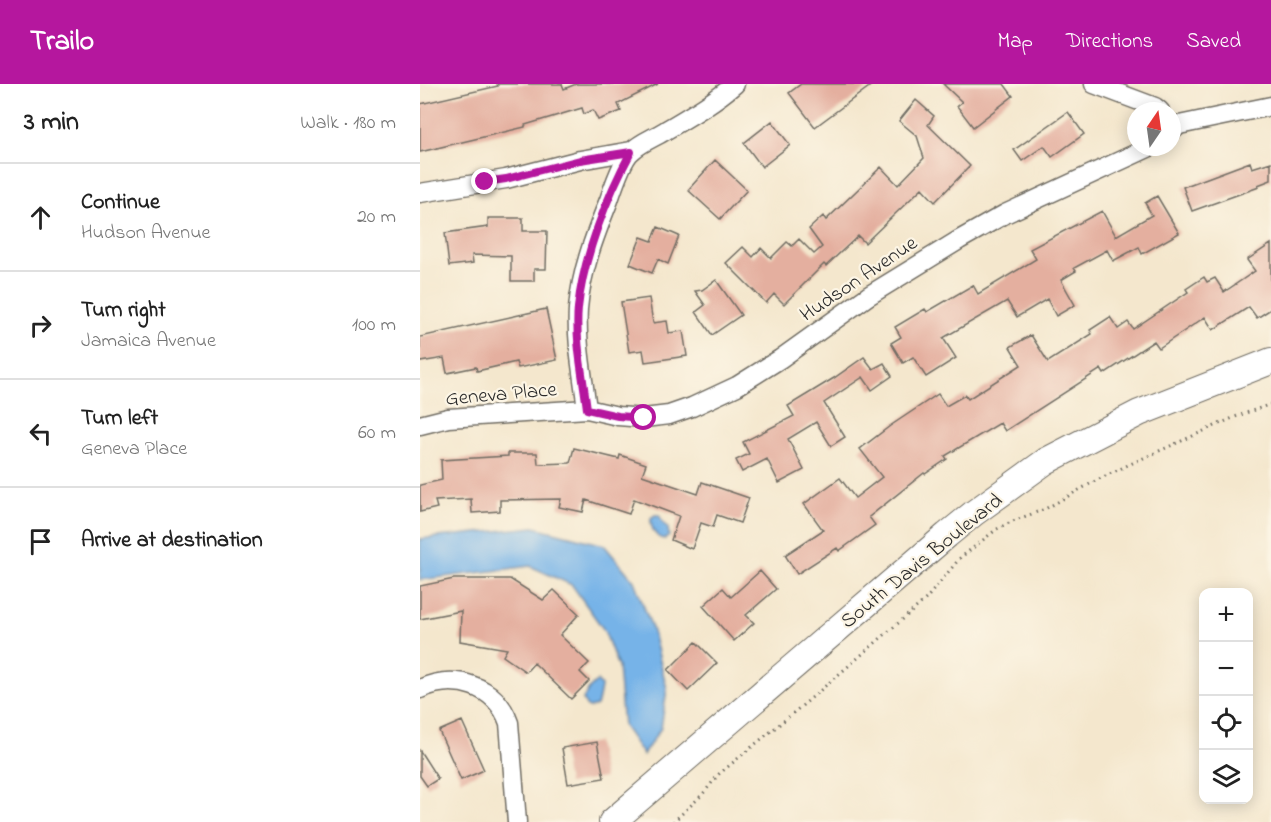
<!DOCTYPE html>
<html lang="en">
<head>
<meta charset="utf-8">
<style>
  body { margin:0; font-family:"Indie Flower",sans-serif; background:#f6f6f6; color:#222 }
  .controls { position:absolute; right:18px; bottom:18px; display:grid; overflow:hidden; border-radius:12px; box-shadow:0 3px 15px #0003 }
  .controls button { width:54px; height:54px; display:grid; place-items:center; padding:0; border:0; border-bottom:2px solid #e0e0e0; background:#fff; color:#222; font:30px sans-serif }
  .compass { position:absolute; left:707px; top:18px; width:54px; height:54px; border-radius:50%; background:#fff; box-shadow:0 3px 15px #0003; rotate:13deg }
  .stop { position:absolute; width:18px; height:18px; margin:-14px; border:4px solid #b5179e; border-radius:50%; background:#fff }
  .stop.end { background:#b5179e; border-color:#fff; box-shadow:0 2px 6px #0008 }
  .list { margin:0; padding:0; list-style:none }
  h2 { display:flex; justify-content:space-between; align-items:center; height:78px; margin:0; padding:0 24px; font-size:26px }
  h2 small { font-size:20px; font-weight:400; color:#767676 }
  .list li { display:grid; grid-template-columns:39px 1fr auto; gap:18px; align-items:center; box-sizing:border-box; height:108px; padding:0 24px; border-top:2px solid #e0e0e0 }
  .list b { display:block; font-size:22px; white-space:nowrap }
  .list p { margin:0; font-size:20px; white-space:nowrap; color:#767676 }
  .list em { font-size:20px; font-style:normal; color:#767676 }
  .icon { flex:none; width:33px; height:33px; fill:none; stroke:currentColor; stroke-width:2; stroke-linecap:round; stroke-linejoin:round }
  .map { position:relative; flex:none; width:851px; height:738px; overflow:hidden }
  header { display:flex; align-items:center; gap:36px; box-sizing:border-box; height:84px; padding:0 30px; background:#b5179e; color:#fff }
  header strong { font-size:28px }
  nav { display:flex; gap:33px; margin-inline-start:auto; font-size:21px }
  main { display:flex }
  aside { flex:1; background:#fff }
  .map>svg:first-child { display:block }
  .water { fill:#76b3e8; stroke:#506f8a; stroke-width:1.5 }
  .building { fill:#e4af9f }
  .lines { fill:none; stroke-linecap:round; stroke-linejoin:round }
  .street-casing { stroke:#716d64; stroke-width:21 }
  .secondary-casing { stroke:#716d64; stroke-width:28 }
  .path { stroke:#716d64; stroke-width:3; stroke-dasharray:1.5 4.5; stroke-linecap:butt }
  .street { stroke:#fff; stroke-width:18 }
  .secondary { stroke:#fff; stroke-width:26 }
  .route { stroke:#b5179e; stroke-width:8 }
  .labels { text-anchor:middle; stroke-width:4.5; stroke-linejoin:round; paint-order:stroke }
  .street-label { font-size:21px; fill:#2b2b2b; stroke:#fcf5e5 }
</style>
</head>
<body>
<header>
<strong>Trailo</strong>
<nav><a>Map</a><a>Directions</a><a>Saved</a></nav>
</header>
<main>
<aside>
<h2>3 min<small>Walk · 180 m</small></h2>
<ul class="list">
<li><svg class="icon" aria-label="ahead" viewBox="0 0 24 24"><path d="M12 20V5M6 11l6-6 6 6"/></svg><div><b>Continue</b><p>Hudson Avenue</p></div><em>20 m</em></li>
<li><svg class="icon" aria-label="right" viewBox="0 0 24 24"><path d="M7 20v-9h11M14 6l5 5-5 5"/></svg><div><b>Turn right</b><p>Jamaica Avenue</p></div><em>100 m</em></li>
<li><svg class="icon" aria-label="left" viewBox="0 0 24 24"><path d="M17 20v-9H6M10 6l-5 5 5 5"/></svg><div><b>Turn left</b><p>Geneva Place</p></div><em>60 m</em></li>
<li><svg class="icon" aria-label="arrive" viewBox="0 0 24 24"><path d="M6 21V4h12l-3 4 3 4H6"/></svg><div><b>Arrive at destination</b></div></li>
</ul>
</aside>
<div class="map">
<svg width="851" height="738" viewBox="0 0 851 738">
  <rect width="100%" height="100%" fill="#fcf5e5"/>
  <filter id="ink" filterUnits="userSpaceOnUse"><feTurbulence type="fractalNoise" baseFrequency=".0167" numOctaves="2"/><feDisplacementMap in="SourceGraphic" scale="12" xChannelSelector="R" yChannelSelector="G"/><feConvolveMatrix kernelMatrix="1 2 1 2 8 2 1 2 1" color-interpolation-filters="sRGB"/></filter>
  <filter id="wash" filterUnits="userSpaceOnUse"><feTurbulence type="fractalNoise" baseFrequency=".008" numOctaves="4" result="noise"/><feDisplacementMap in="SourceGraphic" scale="24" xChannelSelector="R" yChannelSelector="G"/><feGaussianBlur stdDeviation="1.35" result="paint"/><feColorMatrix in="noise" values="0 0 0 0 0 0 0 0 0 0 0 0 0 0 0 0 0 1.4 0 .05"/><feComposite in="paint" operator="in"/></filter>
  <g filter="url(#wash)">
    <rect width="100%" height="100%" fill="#f4e7cd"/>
    <path class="water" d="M 235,431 L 239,431 L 243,439 L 248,444 L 249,452 L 245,455 C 235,454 230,443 231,434 Z
      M 114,443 L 184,461 L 214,497 L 232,544 L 247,605 L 241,644 L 223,671 L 203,642 L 198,583 L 184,546 L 152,501 L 110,482 L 0,496 L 0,455 Z
      M 177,597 L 181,602 C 181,605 178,619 177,622 L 169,624 L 166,622 L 163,615 L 169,605 Z"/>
    <g id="blocks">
      <path class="building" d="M 77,0 L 142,0 L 144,5 L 156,0 L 238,0 L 198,20 L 201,27 L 178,36 L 173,26 L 164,30 L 162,24 L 105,41 L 105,43 L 0,68 L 0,20 L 78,2 Z
        M 381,0 L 453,0 L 395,43 L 369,9 Z
        M 523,0 L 584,0 L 593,12 L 553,43 L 537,22 L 542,18 Z
        M 496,16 L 514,32 L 508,41 L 550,82 L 515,118 L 502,104 L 445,159 L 438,152 L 406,182 L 404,180 L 364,220 L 354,210 L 346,219 L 306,179 L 323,163 L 333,173 L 341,164 L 351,174 L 367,158 L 372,162 L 379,155 L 394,170 L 402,163 L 389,145 L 403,132 L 406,136 L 461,83 L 478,101 L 504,74 L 497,52 L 479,37 Z
        M 648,28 L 664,50 L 632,73 L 624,62 L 602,77 L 594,66 Z
        M 352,37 L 370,61 L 342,83 L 324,59 Z
        M 295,76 L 327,106 L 300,135 L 268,106 Z
        M 830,78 L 832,84 L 851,78 L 851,96 L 838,101 L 839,103 L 772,127 L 763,103 Z
        M 737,112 L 759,149 L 722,170 L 719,163 L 693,177 L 687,166 L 654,184 L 656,187 L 641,196 L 655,221 L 636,232 L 627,215 L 597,233 L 587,217 L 523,254 L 536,274 L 506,293 L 493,273 L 483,279 L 471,259 L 481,253 L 475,243 L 505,225 L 507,228 L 553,201 L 558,210 L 616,175 L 610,165 L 682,127 L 696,152 L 732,131 L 725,119 Z
        M 68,134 L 103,134 L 103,147 L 127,147 L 126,185 L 114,185 L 114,197 L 91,197 L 91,172 L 52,171 L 53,179 L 29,182 L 25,149 L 68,143 Z
        M 238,143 L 259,152 L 248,180 L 238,175 L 232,189 L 210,180 L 221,153 L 232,157 Z
        M 851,160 L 851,225 L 837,234 L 829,223 L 793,246 L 785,233 L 739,264 L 734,257 L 684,290 L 681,285 L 585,347 L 580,339 L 525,372 L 527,375 L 505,390 L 504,389 L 449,433 L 455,441 L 419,467 L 417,464 L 377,490 L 365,471 L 403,446 L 384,420 L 420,394 L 435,414 L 462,393 L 440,365 L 470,342 L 518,310 L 526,322 L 545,311 L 548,315 L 601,281 L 590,263 L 611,251 L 628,278 L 672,250 L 670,246 L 690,233 L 698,245 L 708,238 L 713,245 L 768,208 L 766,205 L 784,193 L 787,198 L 795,194 L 804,208 L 835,187 L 827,176 Z
        M 296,196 L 321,231 L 292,251 L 276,228 L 285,221 L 275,207 L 282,206 Z
        M 229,214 L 233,239 L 247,237 L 249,249 L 263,247 L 267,272 L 225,278 L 223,266 L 209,268 L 201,218 Z
        M 126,225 L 137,276 L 98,284 L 96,278 L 57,287 L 56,283 L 27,289 L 24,274 L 0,278 L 0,253 Z
        M 444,273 L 453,285 L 464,279 L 472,292 L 452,306 L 443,293 L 404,319 L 425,353 L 411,362 L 396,338 L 368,355 L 384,386 L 359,399 L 347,375 L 322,388 L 316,376 L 329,370 L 323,358 L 374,332 L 368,322 L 414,294 Z
        M 154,364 L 199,375 L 200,371 L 226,380 L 222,391 L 278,410 L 282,398 L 329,414 L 320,439 L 297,431 L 293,443 L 281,439 L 272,465 L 251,456 L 259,432 L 214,415 L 209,430 L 166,416 L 163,428 L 139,423 L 141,415 L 80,416 L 80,427 L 52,429 L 51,415 L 15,417 L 17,424 L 0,428 L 0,401 L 22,396 L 21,376 L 88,372 L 88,369 L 117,369 L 118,380 L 150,379 Z
        M 340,487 L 356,505 L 326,531 L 334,539 L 314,557 L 283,522 L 303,504 L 311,513 Z
        M 34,495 L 90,495 L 123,516 L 134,506 L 159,530 L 140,551 L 169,579 L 160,588 L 169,597 L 151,615 L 114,579 L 106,588 L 83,572 L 87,565 L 40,557 L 41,527 L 0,535 L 0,502 Z
        M 276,558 L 297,579 L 268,607 L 248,586 Z
        M 42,637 L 64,686 L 41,696 L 19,647 Z
        M 177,658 L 184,694 L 148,700 L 142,664 Z
        M 0,667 L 18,695 L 7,702 L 0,692 Z"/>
    </g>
  </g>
  <g filter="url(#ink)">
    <use href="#blocks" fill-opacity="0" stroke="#716d64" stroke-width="1.5"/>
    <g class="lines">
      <g class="street-casing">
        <path id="street" d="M 674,0 L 735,23 L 740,27
          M 752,47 L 759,41 L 851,22
          M 0,109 L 86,95 L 160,76 L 211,67
          M 167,325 C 163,292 156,258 158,225 C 161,187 175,151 189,116 C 193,104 203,74 212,67 C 220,59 233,54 243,48 C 268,33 293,19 315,0
          M 0,341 L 28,334 L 167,325 L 198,332 L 224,334 L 249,331 L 272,323 L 317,302 L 360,275 L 448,212 L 539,156 L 585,130 L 730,63
          M 0,605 C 35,589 76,601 89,639 L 97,738"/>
      </g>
      <g class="secondary-casing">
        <path id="secondary" d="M 192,738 L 527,451 L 554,429 L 626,377 L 719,329 L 851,277"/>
      </g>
      <path class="path" d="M 253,738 L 282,711 L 299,690 L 389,616 L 497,523 L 506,515 L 540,474 L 577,445 L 593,437 L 625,425 L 677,396 L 708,381 L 815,333 L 851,320"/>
      <use href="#street" class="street"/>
      <use href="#secondary" class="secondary"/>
    </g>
  </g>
  <g class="lines" filter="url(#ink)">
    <path class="route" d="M 65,98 L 86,95 L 160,76 L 211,68 C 187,112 163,174 158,224 C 155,257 163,292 167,325 L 198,332 L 224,334"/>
  </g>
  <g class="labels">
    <g class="street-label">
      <text transform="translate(438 194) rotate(-34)" y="7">Hudson Avenue</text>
      <text transform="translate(81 309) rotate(-5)" y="7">Geneva Place</text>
      <text transform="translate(501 476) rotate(-39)" y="7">South Davis Boulevard</text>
    </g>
  </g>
</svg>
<div class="controls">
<button>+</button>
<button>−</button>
<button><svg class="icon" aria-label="locate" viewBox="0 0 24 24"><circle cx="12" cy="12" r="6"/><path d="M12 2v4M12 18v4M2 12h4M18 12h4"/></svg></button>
<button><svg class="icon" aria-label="layers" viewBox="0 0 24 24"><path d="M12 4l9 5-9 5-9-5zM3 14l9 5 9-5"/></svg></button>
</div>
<svg class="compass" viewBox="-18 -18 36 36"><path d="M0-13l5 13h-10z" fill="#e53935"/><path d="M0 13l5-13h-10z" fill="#767676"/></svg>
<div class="stop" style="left:224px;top:334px"></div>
<div class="stop end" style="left:65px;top:98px"></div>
</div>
</main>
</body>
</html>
